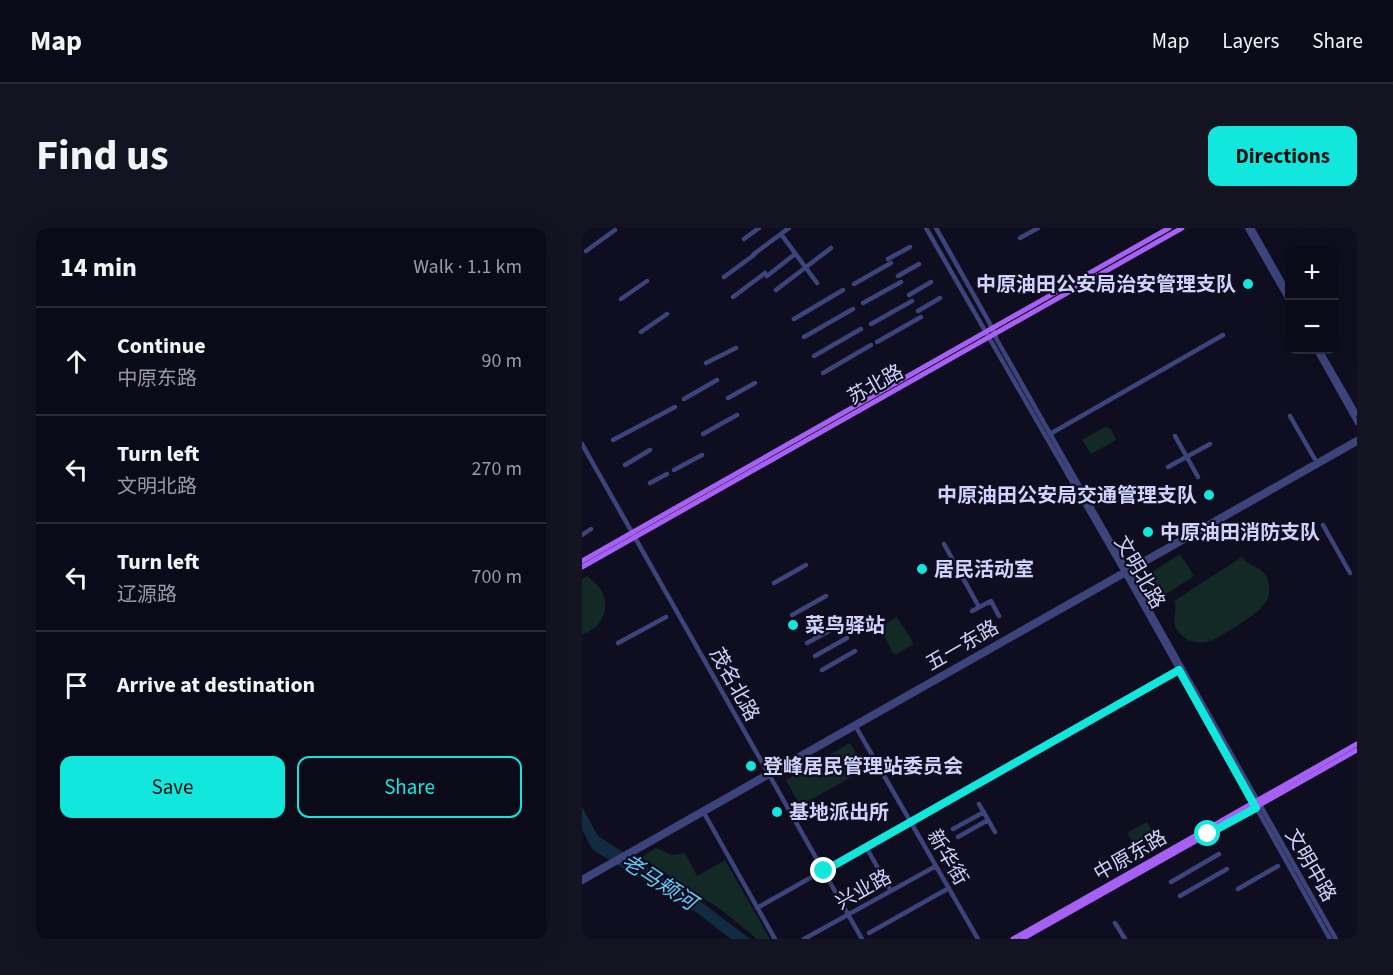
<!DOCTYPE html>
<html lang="en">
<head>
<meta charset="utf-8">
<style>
  body { margin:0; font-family:"Source Sans 3","Noto Sans SC",sans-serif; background:#141321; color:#f1f3f6 }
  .controls { position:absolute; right:18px; top:18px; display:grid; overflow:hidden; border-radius:12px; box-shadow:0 6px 24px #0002 }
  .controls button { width:54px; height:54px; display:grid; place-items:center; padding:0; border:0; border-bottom:2px solid #2b2b37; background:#0b0a18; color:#f1f3f6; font:30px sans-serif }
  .stop { position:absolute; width:18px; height:18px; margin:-14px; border:4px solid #11e7dc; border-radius:50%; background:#fff }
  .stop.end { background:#11e7dc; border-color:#fff; box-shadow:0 2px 6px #0008 }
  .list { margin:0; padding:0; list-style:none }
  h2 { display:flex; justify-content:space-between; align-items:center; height:78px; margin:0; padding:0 24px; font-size:26px }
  h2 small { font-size:20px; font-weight:400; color:#9a9aa2 }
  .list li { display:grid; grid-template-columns:39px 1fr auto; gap:18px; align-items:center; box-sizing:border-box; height:108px; padding:0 24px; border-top:2px solid #2b2b37 }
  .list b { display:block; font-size:22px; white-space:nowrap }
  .list p { margin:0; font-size:20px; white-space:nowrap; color:#9a9aa2 }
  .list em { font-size:20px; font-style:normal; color:#9a9aa2 }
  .actions { display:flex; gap:12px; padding:18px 24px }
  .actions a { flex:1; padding:14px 0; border:2px solid #11e7dc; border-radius:12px; text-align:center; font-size:21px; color:#11e7dc }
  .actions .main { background:#11e7dc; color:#111 }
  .icon { flex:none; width:33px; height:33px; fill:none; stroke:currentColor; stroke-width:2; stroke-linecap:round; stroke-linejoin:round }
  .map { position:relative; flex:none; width:775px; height:711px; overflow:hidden; border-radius:12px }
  header { display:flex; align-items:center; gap:36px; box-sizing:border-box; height:84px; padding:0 30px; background:#0b0a18; border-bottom:2px solid #2b2b37 }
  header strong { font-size:28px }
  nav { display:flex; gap:33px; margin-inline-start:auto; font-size:21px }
  .intro { display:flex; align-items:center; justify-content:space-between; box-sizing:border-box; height:144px; padding:0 36px }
  h1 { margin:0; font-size:42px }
  .button { padding:15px 27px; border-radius:12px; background:#11e7dc; color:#111; font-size:21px; font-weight:700 }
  main { display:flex; gap:36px; padding:0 36px }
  aside { flex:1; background:#0b0a18; border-radius:12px; box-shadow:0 6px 24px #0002 }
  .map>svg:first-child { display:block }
  .grass { fill:#122925 }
  .water { fill:#112b41 }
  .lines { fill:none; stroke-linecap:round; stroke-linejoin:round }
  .minor { stroke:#3d447b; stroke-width:4.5 }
  .major { stroke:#a660f3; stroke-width:5 }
  .route { stroke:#11e7dc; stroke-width:8 }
  .poi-dot { fill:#11e7dc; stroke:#0f0e20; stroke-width:2 }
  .labels { text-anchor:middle; stroke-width:4.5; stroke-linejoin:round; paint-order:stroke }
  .poi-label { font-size:20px; font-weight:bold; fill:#d0d2fc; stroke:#0f0e20; text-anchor:start }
  .street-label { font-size:20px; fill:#d0d2fc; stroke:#0f0e20 }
  .water-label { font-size:21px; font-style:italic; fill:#66c8f4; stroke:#0f0e20 }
</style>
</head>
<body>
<header>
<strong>Map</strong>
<nav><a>Map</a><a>Layers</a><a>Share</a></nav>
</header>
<div class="intro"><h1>Find us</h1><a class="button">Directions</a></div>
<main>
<aside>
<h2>14 min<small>Walk · 1.1 km</small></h2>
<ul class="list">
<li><svg class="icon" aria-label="ahead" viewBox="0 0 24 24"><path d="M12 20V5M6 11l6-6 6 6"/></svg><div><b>Continue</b><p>中原东路</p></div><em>90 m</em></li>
<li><svg class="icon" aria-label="left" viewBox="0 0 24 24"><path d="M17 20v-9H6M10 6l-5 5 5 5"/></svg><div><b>Turn left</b><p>文明北路</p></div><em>270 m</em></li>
<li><svg class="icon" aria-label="left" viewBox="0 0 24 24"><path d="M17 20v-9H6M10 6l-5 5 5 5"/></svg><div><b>Turn left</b><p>辽源路</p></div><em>700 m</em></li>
<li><svg class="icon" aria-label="arrive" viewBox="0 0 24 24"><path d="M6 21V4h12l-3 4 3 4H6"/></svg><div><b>Arrive at destination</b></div></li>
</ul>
<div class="actions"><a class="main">Save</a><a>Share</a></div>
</aside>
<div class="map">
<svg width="775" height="711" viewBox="0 0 775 711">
  <rect width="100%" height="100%" fill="#0f0e20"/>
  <path class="grass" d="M 523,199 L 529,201 L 534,212 L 509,226 L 500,212 Z
    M 598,326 L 612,348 L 575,372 L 561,350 Z
    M 660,329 C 668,341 685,337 687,358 C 688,365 686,373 680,379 C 674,386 635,412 625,414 C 616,416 606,414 599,407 C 586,394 597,384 592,373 Z
    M 5,348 C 10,352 16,357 19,362 C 30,379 19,402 0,406 L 0,351 Z
    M 315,389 L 332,416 L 314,426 L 311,425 L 298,400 Z
    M 268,515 L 283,541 L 218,578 L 204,552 Z
    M 565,594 L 576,613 L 557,624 L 545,605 Z
    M 74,620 L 90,627 L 103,625 L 115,648 L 143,632 L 188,711 L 175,711 L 141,683 L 59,629 Z"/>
  <path class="water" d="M 0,579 L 16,608 L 122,676 L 168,711 L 149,711 L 114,684 L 11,622 L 0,602 Z"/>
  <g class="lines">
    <path class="minor" d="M 344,0 L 539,339 L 748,711
      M 354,0 L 407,94 L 415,112 L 754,711
      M 665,0 L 708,75
      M 670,0 L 708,67
      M 0,1 L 1,0
      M 199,6 L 235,55
      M 438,10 L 456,0
      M 162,11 L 177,0
      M 4,23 L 33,2
      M 172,26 L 207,0
      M 306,31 L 328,19
      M 185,48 L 213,26
      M 316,48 L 337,36
      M 142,49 L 172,27
      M 272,56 L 309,35
      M 194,62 L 249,20
      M 327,67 L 349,54
      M 151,69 L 183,45
      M 39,71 L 65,53
      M 281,75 L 319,54
      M 336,83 L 358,70
      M 212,91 L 261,62
      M 289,96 L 330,73
      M 59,104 L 85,86
      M 222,109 L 271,81
      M 295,114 L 339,89
      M 734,122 L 775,195
      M 738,122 L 775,186
      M 232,128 L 279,101
      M 124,135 L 154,120
      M 241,145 L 289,117
      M 146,170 L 173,155
      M 102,171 L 135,152
      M 708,188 L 735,235
      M 121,206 L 155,187
      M 468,206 L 641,107
      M 593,208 L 616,249
      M 31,212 L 93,179
      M 0,216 L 280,711
      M 43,237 L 68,222
      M 586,239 L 628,216
      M 92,242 L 120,227
      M 68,255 L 85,246
      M 741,297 L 768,345
      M 0,307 L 9,301
      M 362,316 L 397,379
      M 192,355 L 224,337
      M 390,383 L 409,373 L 417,388
      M 210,387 L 244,368
      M 36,415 L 84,389
      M 225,415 L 258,397
      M 233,428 L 265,410
      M 240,442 L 273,423
      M 274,499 L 396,711
      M 397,576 L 413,604
      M 122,585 L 193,711
      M 371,601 L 402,584
      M 376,609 L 406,592
      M 284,619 L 309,663
      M 0,650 L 775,211
      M 0,654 L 775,215
      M 589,654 L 637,626
      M 656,661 L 696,638
      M 598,668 L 645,641
      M 175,680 L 596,442
      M 533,695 L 543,711
      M 287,705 L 367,660
      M 222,711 L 354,638"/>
    <path class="major" d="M 0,333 L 587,0
      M 0,339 L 600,0
      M 431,711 L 775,516
      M 440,711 L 775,522"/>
  </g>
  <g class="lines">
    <path class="route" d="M 242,643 L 597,442 L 674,580 L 626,606"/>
  </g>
  <g class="poi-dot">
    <circle cx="666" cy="56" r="6"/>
    <circle cx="627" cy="267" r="6"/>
    <circle cx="566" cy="304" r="6"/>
    <circle cx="340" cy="341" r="6"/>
    <circle cx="211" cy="397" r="6"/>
    <circle cx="169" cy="538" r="6"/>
    <circle cx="195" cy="584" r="6"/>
  </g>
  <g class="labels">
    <g class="poi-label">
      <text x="654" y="63" text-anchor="end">中原油田公安局治安管理支队</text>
      <text x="615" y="274" text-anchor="end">中原油田公安局交通管理支队</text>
      <text x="578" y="311">中原油田消防支队</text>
      <text x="352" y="348">居民活动室</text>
      <text x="223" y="404">菜鸟驿站</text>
      <text x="181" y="545">登峰居民管理站委员会</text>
      <text x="207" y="591">基地派出所</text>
    </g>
    <g class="street-label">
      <text transform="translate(293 156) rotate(-29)" y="7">苏北路</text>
      <text transform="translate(558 344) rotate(60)" y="7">文明北路</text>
      <text transform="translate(380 417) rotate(-30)" y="7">五一东路</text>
      <text transform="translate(153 456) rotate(61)" y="7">茂名北路</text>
      <text transform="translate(548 627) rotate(-30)" y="7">中原东路</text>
      <text transform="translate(366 629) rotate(60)" y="7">新华街</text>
      <text transform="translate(729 637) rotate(60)" y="7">文明中路</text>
      <text transform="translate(281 661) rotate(-29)" y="7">兴业路</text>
    </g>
    <g class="water-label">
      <text transform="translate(77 654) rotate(33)" y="7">老马颊河</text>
    </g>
  </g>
</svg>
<div class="controls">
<button>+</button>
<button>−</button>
</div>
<div class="stop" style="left:626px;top:606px"></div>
<div class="stop end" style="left:242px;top:643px"></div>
</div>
</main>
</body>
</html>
